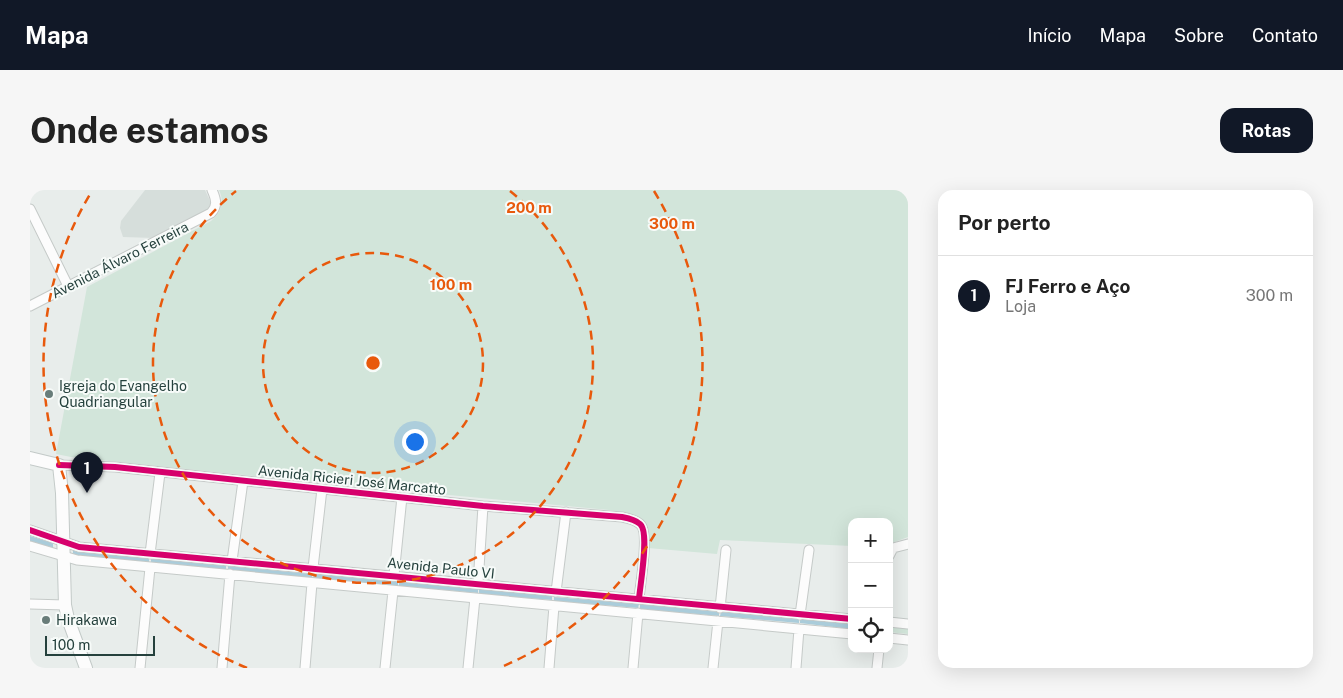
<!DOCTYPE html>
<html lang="pt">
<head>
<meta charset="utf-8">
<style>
  body { margin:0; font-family:"Public Sans",sans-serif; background:#f6f6f6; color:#222 }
  .controls { position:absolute; right:15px; bottom:15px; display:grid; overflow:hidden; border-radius:10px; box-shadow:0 5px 20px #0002 }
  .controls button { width:45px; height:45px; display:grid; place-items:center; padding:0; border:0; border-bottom:1px solid #e0e0e0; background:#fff; color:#222; font:25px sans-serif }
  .scale { position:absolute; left:15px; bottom:12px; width:110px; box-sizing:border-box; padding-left:5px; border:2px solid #25413d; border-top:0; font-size:14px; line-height:18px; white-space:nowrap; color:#25413d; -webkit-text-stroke:4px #f7fbf9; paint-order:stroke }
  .you { position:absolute; left:384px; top:251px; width:18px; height:18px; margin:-12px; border:4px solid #fff; border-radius:50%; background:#1a73e8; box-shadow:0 0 0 8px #1a73e833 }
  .badge { display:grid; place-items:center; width:32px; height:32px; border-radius:50%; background:#111827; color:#fff; font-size:16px; font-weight:700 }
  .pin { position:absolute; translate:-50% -41px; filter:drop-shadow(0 1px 2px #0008) }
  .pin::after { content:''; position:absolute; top:26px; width:18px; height:15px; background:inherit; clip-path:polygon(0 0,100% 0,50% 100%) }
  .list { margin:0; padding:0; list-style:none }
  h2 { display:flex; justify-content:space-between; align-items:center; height:65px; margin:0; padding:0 20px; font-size:21px }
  h2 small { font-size:16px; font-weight:400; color:#767676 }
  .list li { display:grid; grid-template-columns:32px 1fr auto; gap:15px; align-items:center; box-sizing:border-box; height:80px; padding:0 20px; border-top:1px solid #e0e0e0 }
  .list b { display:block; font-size:19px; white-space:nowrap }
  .list p { margin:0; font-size:16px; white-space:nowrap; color:#767676 }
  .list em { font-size:16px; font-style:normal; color:#767676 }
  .icon { flex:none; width:28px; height:28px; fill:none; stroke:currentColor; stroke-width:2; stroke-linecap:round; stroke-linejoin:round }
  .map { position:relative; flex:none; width:878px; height:478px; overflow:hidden; border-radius:15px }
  header { display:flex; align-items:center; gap:30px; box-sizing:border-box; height:70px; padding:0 25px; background:#111827; color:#fff }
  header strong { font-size:24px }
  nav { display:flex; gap:28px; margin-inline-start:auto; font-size:18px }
  .intro { display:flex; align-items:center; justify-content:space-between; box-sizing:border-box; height:120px; padding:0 30px }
  h1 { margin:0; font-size:35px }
  .button { padding:12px 22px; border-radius:15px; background:#111827; color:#fff; font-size:18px; font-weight:700 }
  main { display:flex; gap:30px; padding:0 30px }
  aside { flex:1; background:#fff; border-radius:15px; box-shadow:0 5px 20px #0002 }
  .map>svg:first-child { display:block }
  .built { fill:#d6dedb }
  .green { fill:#d2e5da }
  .water { fill:#aaccda }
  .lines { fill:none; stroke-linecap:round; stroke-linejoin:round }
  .minor-casing { stroke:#c5cac8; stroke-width:11 }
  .secondary-casing { stroke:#c3cac8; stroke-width:14 }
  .minor { stroke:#fcfcfc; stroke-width:9 }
  .secondary { stroke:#fcfcfc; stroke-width:12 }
  .cycleway-casing { stroke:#f7fbf9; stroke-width:9 }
  .cycleway { stroke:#d6006c; stroke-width:6 }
  .ring { fill:none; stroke:#e8590c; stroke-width:2.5; stroke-dasharray:9 6 }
  .poi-dot { fill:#697d7a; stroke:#f7fbf9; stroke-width:2 }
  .labels { text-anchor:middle; stroke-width:4; stroke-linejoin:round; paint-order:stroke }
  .street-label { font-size:14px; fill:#25413d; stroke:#f7fbf9 }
  .poi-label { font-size:14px; fill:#25413d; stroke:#f7fbf9; text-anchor:start }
  .centre { fill:#e8590c; stroke:#f7fbf9; stroke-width:2.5 }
  .ring-label { font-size:15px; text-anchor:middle; font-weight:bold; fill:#e8590c; stroke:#f7fbf9; stroke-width:4; stroke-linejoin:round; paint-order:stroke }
</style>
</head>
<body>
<header>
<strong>Mapa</strong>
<nav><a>Início</a><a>Mapa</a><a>Sobre</a><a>Contato</a></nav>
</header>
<div class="intro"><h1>Onde estamos</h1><a class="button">Rotas</a></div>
<main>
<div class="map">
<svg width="878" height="478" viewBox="0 0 878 478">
  <rect width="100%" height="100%" fill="#e8edeb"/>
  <path class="built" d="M 115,0 L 175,0 L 181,13 L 180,18 L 124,48 L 93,47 L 90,38 L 91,31 Z"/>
  <path class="green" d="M 189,0 L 878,0 L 878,347 L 859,354 L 859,332 L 822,332 L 822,356 L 690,350 L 687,364 L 618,358 C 619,328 606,325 579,320 L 302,294 L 41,267 L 26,264 L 57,97 L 181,31 C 191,22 195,13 189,0 Z
    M 859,437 L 878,439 L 878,444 L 859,442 Z"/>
  <path class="water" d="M 0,346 L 23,353 L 23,358 L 0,351 Z
    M 43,358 L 119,368 L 119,373 L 50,366 L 43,364 Z
    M 121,368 L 196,376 L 196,380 L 121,373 Z
    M 198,376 L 282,384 L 282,388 L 198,380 Z
    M 284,384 L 368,392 L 368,396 L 283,388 Z
    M 369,392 L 448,399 L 448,403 L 369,396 Z
    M 449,399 L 522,406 L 522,410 L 449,404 Z
    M 524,407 L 609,414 L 608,418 L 524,411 Z
    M 610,414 L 689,422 L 689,426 L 610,419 Z
    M 691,422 L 769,429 L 769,433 L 690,426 Z
    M 770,429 L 820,433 L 820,439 L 770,433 Z"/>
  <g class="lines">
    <g class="minor-casing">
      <path id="minor" d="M 0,19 L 38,96
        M 0,116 L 181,23 C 188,16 186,9 182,0
        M 29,275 L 85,277 L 453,316 L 592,327 C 597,328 606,330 610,334 C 620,342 610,395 609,409
        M 0,340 L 49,357 L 822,429
        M 0,356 L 47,370 L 822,444
        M 120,364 L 130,283
        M 859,366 L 863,358 L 878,354
        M 202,371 L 213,291
        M 283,378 L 292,299
        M 364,385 L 372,307
        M 448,394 L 453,316
        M 526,402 L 536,322
        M 0,414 L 35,415
        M 690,418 L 696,360
        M 770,425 L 779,360
        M 859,432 L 878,434
        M 859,448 L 878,450
        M 110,478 L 120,378
        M 192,478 L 200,384
        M 275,478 L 282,393
        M 355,478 L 363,401
        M 438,478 L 445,408
        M 519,478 L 524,416
        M 603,478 L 608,423
        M 683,478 L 688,431
        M 766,478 L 769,439
        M 847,478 L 849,459"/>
    </g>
    <g class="secondary-casing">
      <path id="secondary" d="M 0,268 L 29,275 L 32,303 L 35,415 L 38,429 L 56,478"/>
    </g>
    <use href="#minor" class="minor"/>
    <use href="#secondary" class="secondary"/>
    <g class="cycleway-casing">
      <path id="cycleway" d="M 29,275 L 85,277 L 453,316 L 592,327 C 597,328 606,330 610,334 C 620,342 610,395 609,409
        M 0,340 L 49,357 L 822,429"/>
    </g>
    <use href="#cycleway" class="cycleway"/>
  </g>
  <g class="ring">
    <circle cx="343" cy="173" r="110"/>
    <path d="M480 1A220 220 0 1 1 206 1"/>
    <path d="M217 478A330 330 0 0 1 62 1M624 1A330 330 0 0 1 469 478"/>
  </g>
  <g class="poi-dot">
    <circle cx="19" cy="204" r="5"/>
    <circle cx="16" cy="430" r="5"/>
  </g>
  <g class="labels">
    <g class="street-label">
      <text transform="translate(90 70) rotate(-27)" y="5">Avenida Álvaro Ferreira</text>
      <text transform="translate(322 290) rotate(6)" y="5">Avenida Ricieri José Marcatto</text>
      <text transform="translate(411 378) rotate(6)" y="5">Avenida Paulo VI</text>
    </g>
    <g class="poi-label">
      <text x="29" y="201">Igreja do Evangelho<tspan x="29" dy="16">Quadriangular</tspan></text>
      <text x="26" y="435">Hirakawa</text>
    </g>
  </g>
  <circle cx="343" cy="173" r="8" class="centre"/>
  <g class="ring-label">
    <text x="499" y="23">200 m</text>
    <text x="642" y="39">300 m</text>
    <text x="421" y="100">100 m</text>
  </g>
</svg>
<div class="controls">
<button>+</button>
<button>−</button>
<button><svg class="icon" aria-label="locate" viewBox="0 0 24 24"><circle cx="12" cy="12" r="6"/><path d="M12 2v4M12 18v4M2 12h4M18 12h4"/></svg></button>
</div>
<div class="scale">100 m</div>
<div class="you"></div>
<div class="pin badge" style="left:57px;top:303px">1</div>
</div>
<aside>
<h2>Por perto<small></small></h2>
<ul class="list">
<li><span class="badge">1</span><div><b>FJ Ferro e Aço</b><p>Loja</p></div><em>300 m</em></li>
</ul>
</aside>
</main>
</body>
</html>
